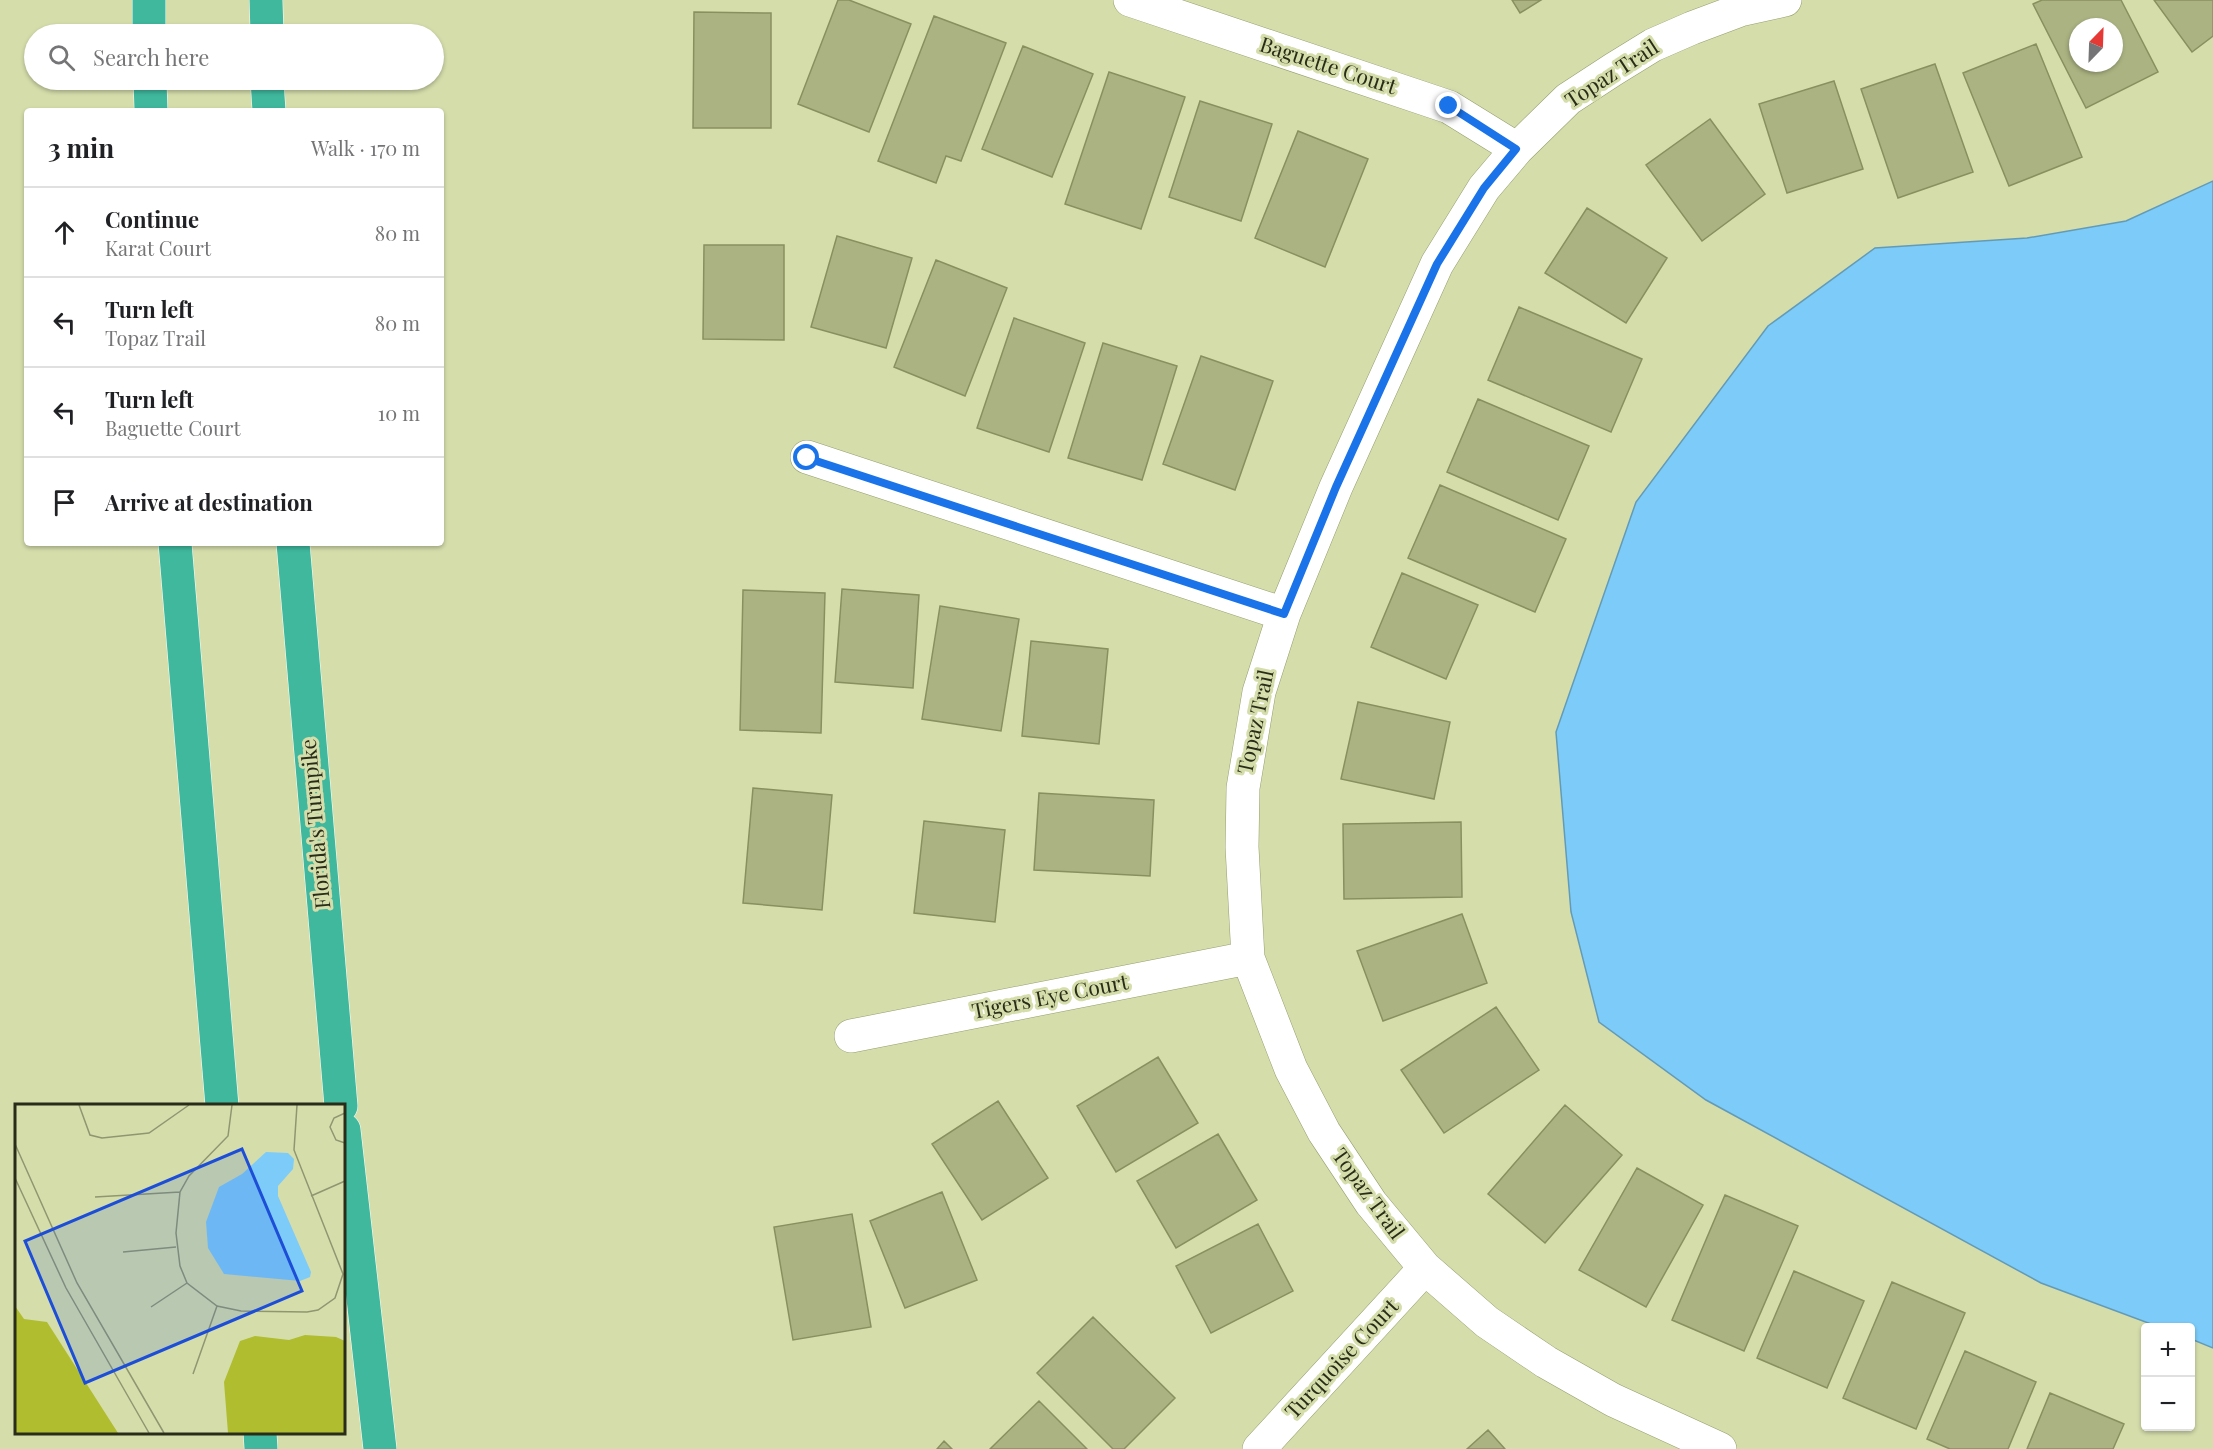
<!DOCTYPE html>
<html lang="en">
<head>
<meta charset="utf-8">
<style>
  body { margin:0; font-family:"Playfair Display",serif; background:#f2f2f2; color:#202124 }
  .controls { position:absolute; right:18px; bottom:18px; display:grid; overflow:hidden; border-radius:6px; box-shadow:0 2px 4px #0004 }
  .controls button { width:54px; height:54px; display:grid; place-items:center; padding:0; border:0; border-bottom:2px solid #e0e0e0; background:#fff; color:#202124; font:30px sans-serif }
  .compass { position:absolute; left:2069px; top:18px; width:54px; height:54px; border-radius:50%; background:#fff; box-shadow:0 2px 4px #0004; rotate:23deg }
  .stop { position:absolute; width:18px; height:18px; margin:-14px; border:4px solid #1a73e8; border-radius:50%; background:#fff }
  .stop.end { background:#1a73e8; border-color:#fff; box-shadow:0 2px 6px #0008 }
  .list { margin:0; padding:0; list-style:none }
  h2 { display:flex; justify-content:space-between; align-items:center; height:78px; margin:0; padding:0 24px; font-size:26px }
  h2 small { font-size:20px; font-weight:400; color:#757577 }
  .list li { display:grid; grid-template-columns:39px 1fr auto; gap:18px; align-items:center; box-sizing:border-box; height:90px; padding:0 24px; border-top:2px solid #e0e0e0 }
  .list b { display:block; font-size:22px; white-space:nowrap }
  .list p { margin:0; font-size:20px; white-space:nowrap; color:#757577 }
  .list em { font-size:20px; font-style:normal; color:#757577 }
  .icon { flex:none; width:33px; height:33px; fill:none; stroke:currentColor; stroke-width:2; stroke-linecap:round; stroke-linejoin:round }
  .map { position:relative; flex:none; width:2213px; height:1449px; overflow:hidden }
  .search { position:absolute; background:#fff; box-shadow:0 2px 4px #0004; left:24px; top:24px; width:420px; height:66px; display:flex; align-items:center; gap:15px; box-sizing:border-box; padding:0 21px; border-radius:33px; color:#757577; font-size:22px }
  .panel { position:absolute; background:#fff; box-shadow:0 2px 4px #0004; left:24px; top:108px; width:420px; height:438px; border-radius:6px }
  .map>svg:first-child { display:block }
  .water { fill:#7ccbf9; stroke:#639bb6; stroke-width:1.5 }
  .building { fill:#acb382; stroke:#899060; stroke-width:1.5; fill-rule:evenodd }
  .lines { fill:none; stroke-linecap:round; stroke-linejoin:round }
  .minor-casing { stroke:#969e6d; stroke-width:34 }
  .highway-casing { stroke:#fff; stroke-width:34 }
  .minor { stroke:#fff; stroke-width:33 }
  .highway { stroke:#3fb89d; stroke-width:33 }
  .route { stroke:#1a73e8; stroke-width:8 }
  .labels { text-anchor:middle; stroke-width:6; stroke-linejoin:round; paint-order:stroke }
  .street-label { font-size:21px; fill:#292c18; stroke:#d5ddab }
  .inset-road { fill:none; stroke:#909670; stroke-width:1.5 }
  .view { fill:#1d4ed8; fill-opacity:0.15; stroke:#1d4ed8; stroke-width:3 }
  .inset-edge { fill:none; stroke:#292c18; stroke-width:3 }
</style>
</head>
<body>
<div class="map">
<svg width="2213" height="1449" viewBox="0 0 2213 1449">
  <rect width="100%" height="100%" fill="#d5ddab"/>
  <path class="water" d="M 2213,181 L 2213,1348 L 2191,1339 L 2190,1328 L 2159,1327 L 2041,1283 L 1706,1100 L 1599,1022 L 1571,912 L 1556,732 L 1636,502 L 1768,326 L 1875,248 L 2027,238 L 2126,221 Z"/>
  <path class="building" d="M 838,0 L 849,0 L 911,24 L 869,132 L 798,104 Z
    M 1512,0 L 1541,0 L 1520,13 Z
    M 2042,0 L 2121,0 L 2158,72 L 2086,108 L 2033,4 ZM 2078,27 L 2114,27 L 2114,63 L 2078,63 Z
    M 2154,0 L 2213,0 L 2213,36 L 2192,52 Z
    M 694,12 L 771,13 L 771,128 L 693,128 Z
    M 934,16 L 1006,43 L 961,161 L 946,156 L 936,183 L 878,161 Z
    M 2036,44 L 2082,157 L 2009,186 L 1963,73 Z
    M 1023,46 L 1093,74 L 1052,177 L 982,149 Z
    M 1935,64 L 1973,172 L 1898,198 L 1861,89 Z
    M 1109,72 L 1185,97 L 1141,229 L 1065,204 Z
    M 1834,81 L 1863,169 L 1787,193 L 1759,104 Z
    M 1200,101 L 1272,124 L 1241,221 L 1169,197 Z
    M 1710,119 L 1765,194 L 1702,241 L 1646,165 Z
    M 1298,131 L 1368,159 L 1325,267 L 1255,238 Z
    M 1587,208 L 1667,258 L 1626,323 L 1545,273 Z
    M 837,236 L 912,258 L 886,348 L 811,327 Z
    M 704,245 L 784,245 L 784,340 L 703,339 Z
    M 936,260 L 1007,288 L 965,396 L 894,367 Z
    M 1519,307 L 1642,359 L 1611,432 L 1488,380 Z
    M 1014,318 L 1085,343 L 1049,452 L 977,428 Z
    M 1103,343 L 1177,366 L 1142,480 L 1068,458 Z
    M 1201,356 L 1273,381 L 1235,490 L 1163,464 Z
    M 1478,399 L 1589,446 L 1558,520 L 1447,472 Z
    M 1440,485 L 1566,539 L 1535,612 L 1408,558 Z
    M 1402,573 L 1478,605 L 1446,679 L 1371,647 Z
    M 842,589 L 919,595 L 913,688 L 835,682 Z
    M 743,590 L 825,593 L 821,733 L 740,730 Z
    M 940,606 L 1019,619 L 1001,731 L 922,719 Z
    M 1031,641 L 1108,649 L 1099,744 L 1022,736 Z
    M 1358,702 L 1450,722 L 1434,799 L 1341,779 Z
    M 753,788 L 832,795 L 822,910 L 743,903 Z
    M 1039,793 L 1154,800 L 1150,876 L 1034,870 Z
    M 924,821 L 1005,830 L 995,922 L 914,913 Z
    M 1461,822 L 1462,897 L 1344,899 L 1343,824 Z
    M 1462,914 L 1487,983 L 1383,1021 L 1357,951 Z
    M 1496,1007 L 1539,1070 L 1444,1133 L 1401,1070 Z
    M 1158,1057 L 1198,1123 L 1116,1172 L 1077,1106 Z
    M 998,1101 L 1048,1178 L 982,1220 L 932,1144 Z
    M 1565,1105 L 1622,1155 L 1545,1243 L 1488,1194 Z
    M 1218,1134 L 1257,1200 L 1176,1248 L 1137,1181 Z
    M 1637,1168 L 1703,1205 L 1646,1307 L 1579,1270 Z
    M 942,1192 L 977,1280 L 905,1308 L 870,1221 Z
    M 1725,1195 L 1798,1226 L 1744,1351 L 1672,1320 Z
    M 852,1214 L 871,1327 L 793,1340 L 774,1227 Z
    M 1258,1224 L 1293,1291 L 1211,1333 L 1176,1266 Z
    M 1794,1271 L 1864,1301 L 1827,1388 L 1757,1358 Z
    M 1892,1282 L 1965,1313 L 1916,1429 L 1843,1398 Z
    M 1093,1317 L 1175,1398 L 1124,1449 L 1113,1449 L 1037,1373 Z
    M 1965,1351 L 2036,1382 L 2008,1449 L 1950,1449 L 1927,1439 Z
    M 2050,1393 L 2124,1424 L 2113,1449 L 2027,1449 Z
    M 1039,1401 L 1087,1449 L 990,1449 Z
    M 1488,1430 L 1505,1449 L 1467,1449 Z
    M 944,1441 L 952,1449 L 937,1449 Z"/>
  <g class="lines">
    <g class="minor-casing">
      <path id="minor" d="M 1130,0 L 1449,107 L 1517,149
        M 807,457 L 1284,614
        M 851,1036 L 1248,958
        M 1259,1449 L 1425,1268
        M 1720,1449 L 1613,1400 L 1546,1362 L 1487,1322 L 1425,1268 L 1371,1203 L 1324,1132 L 1291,1069 L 1248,958 L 1242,847 L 1243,788 L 1259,692 L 1284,614 L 1336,487 L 1437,264 L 1484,188 L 1517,149 L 1568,99 L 1614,69 L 1653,45 L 1692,28 L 1740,10 L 1785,0"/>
    </g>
    <g class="highway-casing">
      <path id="highway" d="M 149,0 L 149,34
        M 266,0 L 267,34
        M 150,80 L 151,111
        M 267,80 L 269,111
        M 175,543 L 222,1106
        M 293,543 L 341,1106
        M 344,1130 L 380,1449
        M 260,1432 L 261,1449"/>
    </g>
    <use href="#minor" class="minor"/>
    <use href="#highway" class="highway"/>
  </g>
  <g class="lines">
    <path class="route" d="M 807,458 L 1284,614 L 1336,487 L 1437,264 L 1484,188 L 1516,149 L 1449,106"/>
  </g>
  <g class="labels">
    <g class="street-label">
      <text transform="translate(1328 66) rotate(18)" y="7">Baguette Court</text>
      <text transform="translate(1612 74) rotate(-33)" y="7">Topaz Trail</text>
      <text transform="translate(1256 722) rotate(-78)" y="7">Topaz Trail</text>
      <text transform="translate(316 824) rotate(-95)" y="7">Florida's Turnpike</text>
      <text transform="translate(1050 997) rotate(-11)" y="7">Tigers Eye Court</text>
      <text transform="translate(1368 1194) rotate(54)" y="7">Topaz Trail</text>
      <text transform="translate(1342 1359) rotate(-47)" y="7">Turquoise Court</text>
    </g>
  </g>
  <g transform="translate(15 1104)">
    <rect width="330" height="330" fill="#d5ddab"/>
    <path d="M 0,202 L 9,215 L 32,218 L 103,329 L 0,329 ZM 290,231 L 321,233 L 330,237 L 330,329 L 213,329 L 209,278 L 225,237 L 240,232 L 274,236 Z" fill="#afbd2f"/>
    <path d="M 251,48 L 273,49 L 279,55 L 278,65 L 263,82 L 263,92 L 296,168 L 295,173 L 285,177 L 209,170 L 193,144 L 191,118 L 204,83 L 227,70 Z" fill="#7ccbf9"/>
    <path class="inset-road" d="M 64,1 L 75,31 L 87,34 L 134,29 L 174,1M 217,1 L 213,32 L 174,72 L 165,88 L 161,129 L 165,162 L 172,179 L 202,202 L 226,207 L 292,208 L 303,206 L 320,194 L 328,170 L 279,46 L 282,1M 330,9 L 319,14 L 315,23 L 321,36 L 330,39M 0,40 L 62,179 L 149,329M 0,74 L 51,184 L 134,329M 296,92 L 330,77M 80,93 L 165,88M 108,148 L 161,143M 136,203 L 172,179M 178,270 L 202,202"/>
    <path class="view" d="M 227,45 L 287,187 L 70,279 L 10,137 Z"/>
    <rect width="330" height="330" class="inset-edge"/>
  </g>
</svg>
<div class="controls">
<button>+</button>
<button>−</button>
</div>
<svg class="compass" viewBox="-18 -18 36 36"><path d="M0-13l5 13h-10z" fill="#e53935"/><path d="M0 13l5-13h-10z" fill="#757577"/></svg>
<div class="stop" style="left:807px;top:458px"></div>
<div class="stop end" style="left:1449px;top:106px"></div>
<div class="search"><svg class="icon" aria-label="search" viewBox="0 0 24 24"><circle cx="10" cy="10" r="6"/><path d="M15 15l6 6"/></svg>Search here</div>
<section class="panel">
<h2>3 min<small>Walk · 170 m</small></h2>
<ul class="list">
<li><svg class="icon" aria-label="ahead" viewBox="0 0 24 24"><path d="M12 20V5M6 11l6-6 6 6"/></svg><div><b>Continue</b><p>Karat Court</p></div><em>80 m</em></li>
<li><svg class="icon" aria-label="left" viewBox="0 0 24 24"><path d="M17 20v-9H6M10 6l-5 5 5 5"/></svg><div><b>Turn left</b><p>Topaz Trail</p></div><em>80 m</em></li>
<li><svg class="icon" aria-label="left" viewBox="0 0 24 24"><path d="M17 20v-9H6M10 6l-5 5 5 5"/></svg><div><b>Turn left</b><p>Baguette Court</p></div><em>10 m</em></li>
<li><svg class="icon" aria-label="arrive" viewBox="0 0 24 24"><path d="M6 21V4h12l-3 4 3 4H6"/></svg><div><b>Arrive at destination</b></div></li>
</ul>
</section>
</div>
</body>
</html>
